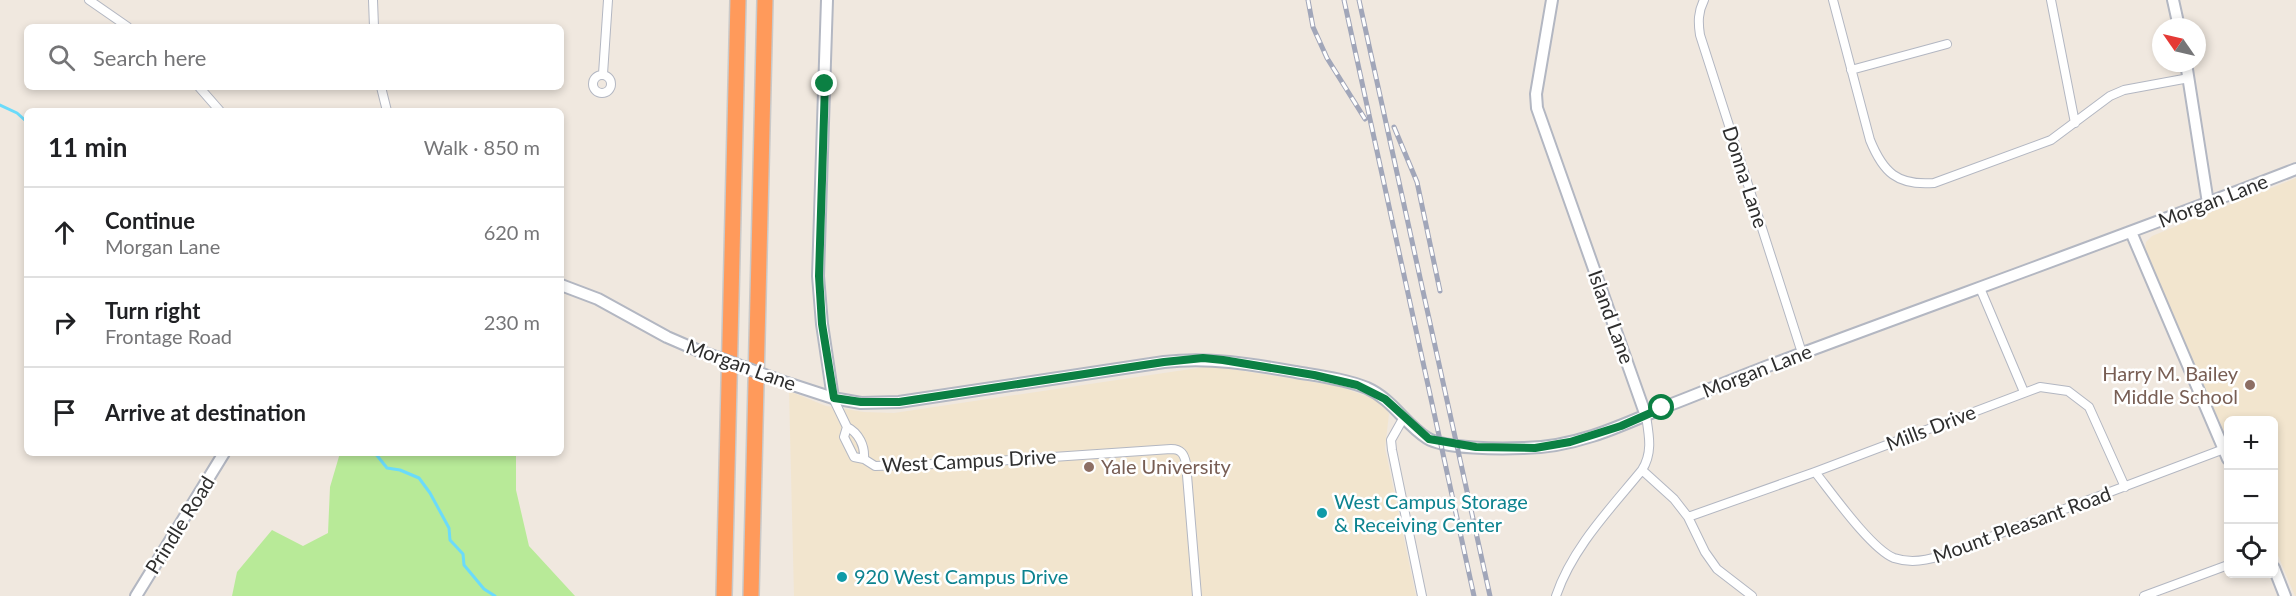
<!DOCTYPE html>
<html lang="en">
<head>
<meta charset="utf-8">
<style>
  body { margin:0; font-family:Lato,sans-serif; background:#f2f2f2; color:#202124 }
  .controls { position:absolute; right:18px; bottom:18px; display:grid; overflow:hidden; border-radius:9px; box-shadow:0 3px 9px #0003 }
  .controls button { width:54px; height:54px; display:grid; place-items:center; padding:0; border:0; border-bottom:2px solid #e0e0e0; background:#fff; color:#202124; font:30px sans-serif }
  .compass { position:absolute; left:2152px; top:18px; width:54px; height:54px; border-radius:50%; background:#fff; box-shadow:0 3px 9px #0003; rotate:304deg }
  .stop { position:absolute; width:18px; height:18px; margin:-14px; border:4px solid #0b8043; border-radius:50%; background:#fff }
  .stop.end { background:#0b8043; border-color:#fff; box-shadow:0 2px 6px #0008 }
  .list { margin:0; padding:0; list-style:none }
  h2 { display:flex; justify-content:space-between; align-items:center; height:78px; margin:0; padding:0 24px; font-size:26px }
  h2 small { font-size:20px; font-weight:400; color:#757577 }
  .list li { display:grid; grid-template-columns:39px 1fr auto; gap:18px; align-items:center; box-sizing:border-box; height:90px; padding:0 24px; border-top:2px solid #e0e0e0 }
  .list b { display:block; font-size:22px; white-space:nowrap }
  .list p { margin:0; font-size:20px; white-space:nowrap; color:#757577 }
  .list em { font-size:20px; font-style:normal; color:#757577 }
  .icon { flex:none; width:33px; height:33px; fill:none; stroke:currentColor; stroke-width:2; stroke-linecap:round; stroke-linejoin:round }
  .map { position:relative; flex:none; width:2296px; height:596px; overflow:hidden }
  .search { position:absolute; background:#fff; box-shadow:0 3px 9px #0003; left:24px; top:24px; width:540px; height:66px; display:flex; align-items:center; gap:15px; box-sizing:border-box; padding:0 21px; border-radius:9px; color:#757577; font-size:22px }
  .panel { position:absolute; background:#fff; box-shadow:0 3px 9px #0003; left:24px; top:108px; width:540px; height:348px; border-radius:9px }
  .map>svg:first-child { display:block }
  .education { fill:#f2e5ce }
  .green { fill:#b8ea98 }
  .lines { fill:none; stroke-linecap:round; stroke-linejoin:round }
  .stream { stroke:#6bdbfa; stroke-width:3 }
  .minor-casing { stroke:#b3b7c2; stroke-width:10 }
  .tertiary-casing { stroke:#b3b7c2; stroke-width:14 }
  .motorway-casing { stroke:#c9c9c9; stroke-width:18 }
  .minor { stroke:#fff; stroke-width:8 }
  .tertiary { stroke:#fff; stroke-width:10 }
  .motorway { stroke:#ff9a5b; stroke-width:15 }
  .rail-casing { stroke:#a1a6b9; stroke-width:5 }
  .rail { stroke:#fff; stroke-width:3; stroke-dasharray:9; stroke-linecap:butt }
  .tertiary-bridge-casing { stroke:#b3b7c2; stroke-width:14; stroke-linecap:butt }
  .tertiary-bridge { stroke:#fff; stroke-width:10 }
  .route { stroke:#0b8043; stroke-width:8 }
  .education-dot { fill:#8d6e63; stroke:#fff; stroke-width:2 }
  .culture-dot { fill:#0f9aa8; stroke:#fff; stroke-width:2 }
  .labels { text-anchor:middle; stroke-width:5; stroke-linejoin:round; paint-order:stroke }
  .street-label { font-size:20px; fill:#2e2e2e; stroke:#fff }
  .education-label { font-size:20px; fill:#785e54; stroke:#fff; text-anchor:end }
  .culture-label { font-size:20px; fill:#0d838f; stroke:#fff; text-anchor:start }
</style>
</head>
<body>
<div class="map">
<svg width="2296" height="596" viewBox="0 0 2296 596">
  <rect width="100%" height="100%" fill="#f0e8df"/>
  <path class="education" d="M 2296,178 L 2296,596 L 2295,596 L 2274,546 L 2274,420 L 2228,420 L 2228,441 L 2145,250 L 2146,242 L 2152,236 Z
    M 1211,366 L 1338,386 L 1374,399 L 1385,407 L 1389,414 L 1385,448 L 1416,596 L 794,596 L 789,391 L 826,406 L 864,412 L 894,413 Z"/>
  <path class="green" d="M 340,453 L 516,453 L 516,490 L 529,546 L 575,596 L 232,596 L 237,572 L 272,530 L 303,546 L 328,533 L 330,487 Z"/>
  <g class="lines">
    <path class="stream" d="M 0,105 L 17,113 L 27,122
      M 375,453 L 387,468 L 400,470 L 419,478 L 430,493 L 449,528 L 450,540 L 463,554 L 464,565 L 484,589 L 495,596"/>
    <g class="minor-casing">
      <path id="minor" d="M 89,0 L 128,27
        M 373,0 L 374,27
        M 1704,0 C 1698,12 1698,22 1700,35 L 1802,353
        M 1833,0 L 1870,140 C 1883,172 1897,186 1934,183 L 2051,140 L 2110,96 L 2124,90 L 2189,78
        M 2051,0 L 2075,123
        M 1851,70 L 1947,44
        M 603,74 L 608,0
        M593 84a9 9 0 1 1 18 0a9 9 0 1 1-18 0Z
        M 199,87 L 220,111
        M 381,87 L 387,111
        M 1980,288 L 2024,392
        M 833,398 L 847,427 L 844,437 L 854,457 L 864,459 L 875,466 L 966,463 L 1171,449 C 1181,449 1184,454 1186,463 L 1197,596
        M 1646,416 C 1649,435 1653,453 1642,470 L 1674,499 L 1688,517 L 1705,552 L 1717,569 L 1752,596
        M 1404,417 L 1391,440 L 1392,450 L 1422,596
        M 847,427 C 859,433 865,446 864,459
        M 1815,472 C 1831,492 1871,549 1894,558 C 1909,563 1925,561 1940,556 L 2224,449
        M 1688,517 L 1815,472 L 2040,387 L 2068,391 L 2089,407 L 2125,487
        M 1556,596 C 1572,548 1611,508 1642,470
        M 2144,596 L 2228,565"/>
    </g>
    <g class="tertiary-casing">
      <path id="tertiary" d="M 827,0 L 818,276 L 822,324 L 833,398
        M 1552,0 L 1536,94 L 1537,108 L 1646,416
        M 2173,0 L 2179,27
        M 2186,63 L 2208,203
        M 2131,232 L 2228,459
        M 561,285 L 598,299 L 667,337 L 697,350
        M 787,383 L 833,398 L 861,403 L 899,402 L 1164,362 C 1211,357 1250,364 1296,372 C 1319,376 1345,379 1367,388 C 1392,399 1405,424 1427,438 C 1444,449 1501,449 1523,448 C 1574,448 1621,426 1667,406 C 1701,393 1734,379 1768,366 C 1944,300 2121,237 2296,169
        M 2274,568 L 2285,596
        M 136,596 L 224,453"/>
    </g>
    <g class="motorway-casing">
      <path id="motorway" d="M 724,596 L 738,0
        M 751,596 L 765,0"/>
    </g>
    <use href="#minor" class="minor"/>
    <use href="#tertiary" class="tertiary"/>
    <use href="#motorway" class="motorway"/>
    <g class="rail-casing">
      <path id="rail" d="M 1308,0 L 1313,27 L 1327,58 L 1365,119
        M 1344,0 L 1474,596
        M 1359,0 L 1490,596
        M 1394,127 L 1417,182 L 1440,291"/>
    </g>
    <use href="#rail" class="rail"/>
    <g class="tertiary-bridge-casing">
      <path id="tertiary-bridge" d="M 697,350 L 787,383"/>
    </g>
    <use href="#tertiary-bridge" class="tertiary-bridge"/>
  </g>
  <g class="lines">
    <path class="route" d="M 825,84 L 819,276 L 822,324 L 834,398 L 861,402 L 899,402 L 1164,362 L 1203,358 L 1223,360 L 1314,375 L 1357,385 L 1385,399 L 1429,439 L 1476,447 L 1535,448 L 1570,442 L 1621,426 L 1662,408"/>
  </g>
  <g class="education-dot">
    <circle cx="2250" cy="385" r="6"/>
    <circle cx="1089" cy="467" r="6"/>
  </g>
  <g class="culture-dot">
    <circle cx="1322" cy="513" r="6"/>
    <circle cx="842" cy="577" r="6"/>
  </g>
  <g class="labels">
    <g class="street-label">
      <text transform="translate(1745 177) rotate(72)" y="7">Donna Lane</text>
      <text transform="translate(2213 201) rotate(-21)" y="7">Morgan Lane</text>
      <text transform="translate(1611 317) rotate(70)" y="7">Island Lane</text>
      <text transform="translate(741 365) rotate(20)" y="7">Morgan Lane</text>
      <text transform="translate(1757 371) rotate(-21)" y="7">Morgan Lane</text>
      <text transform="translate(1931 428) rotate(-21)" y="7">Mills Drive</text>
      <text transform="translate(969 461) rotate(-3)" y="7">West Campus Drive</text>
      <text transform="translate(180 525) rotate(-58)" y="7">Prindle Road</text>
      <text transform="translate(2022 525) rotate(-20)" y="7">Mount Pleasant Road</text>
    </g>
    <g class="education-label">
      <text x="2238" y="381">Harry M. Bailey<tspan x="2238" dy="23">Middle School</tspan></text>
      <text x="1101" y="474" text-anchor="start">Yale University</text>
    </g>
    <g class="culture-label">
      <text x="1334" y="509">West Campus Storage<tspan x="1334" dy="23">&amp; Receiving Center</tspan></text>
      <text x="854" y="584">920 West Campus Drive</text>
    </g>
  </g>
</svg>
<div class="controls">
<button>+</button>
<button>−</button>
<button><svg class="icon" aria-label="locate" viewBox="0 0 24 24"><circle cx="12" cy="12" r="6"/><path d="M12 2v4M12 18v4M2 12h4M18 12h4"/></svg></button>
</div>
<svg class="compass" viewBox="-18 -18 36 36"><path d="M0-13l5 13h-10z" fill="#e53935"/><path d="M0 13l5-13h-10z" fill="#757577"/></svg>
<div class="stop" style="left:1662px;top:408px"></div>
<div class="stop end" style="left:825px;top:84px"></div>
<div class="search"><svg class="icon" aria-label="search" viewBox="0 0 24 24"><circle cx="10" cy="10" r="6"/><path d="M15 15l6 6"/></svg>Search here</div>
<section class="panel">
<h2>11 min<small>Walk · 850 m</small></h2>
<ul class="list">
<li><svg class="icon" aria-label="ahead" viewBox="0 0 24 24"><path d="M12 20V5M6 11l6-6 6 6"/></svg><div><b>Continue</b><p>Morgan Lane</p></div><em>620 m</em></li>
<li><svg class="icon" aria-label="right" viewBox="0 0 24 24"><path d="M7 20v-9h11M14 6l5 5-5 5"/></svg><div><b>Turn right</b><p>Frontage Road</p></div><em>230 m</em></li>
<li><svg class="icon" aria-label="arrive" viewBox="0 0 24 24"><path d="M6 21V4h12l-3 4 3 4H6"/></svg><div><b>Arrive at destination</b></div></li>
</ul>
</section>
</div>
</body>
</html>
